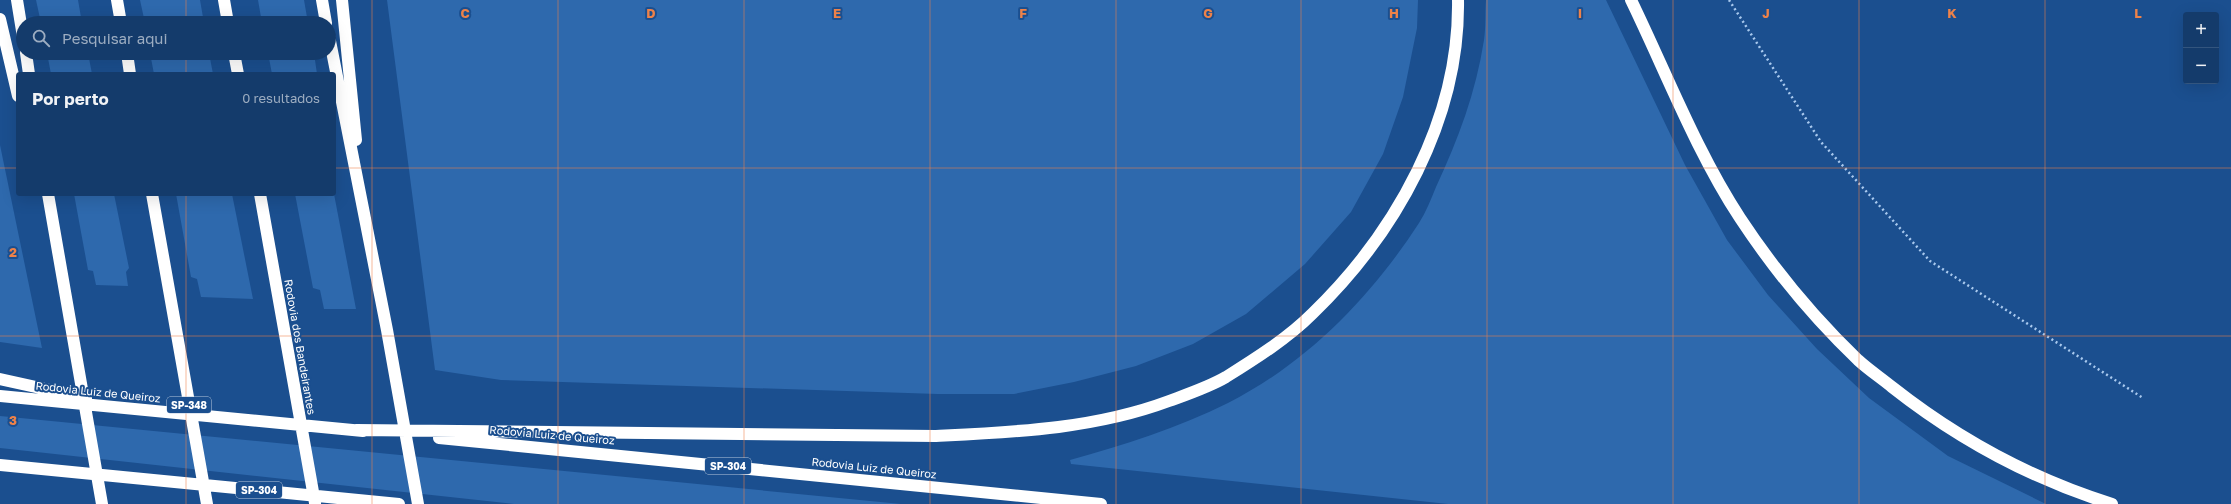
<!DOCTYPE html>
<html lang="pt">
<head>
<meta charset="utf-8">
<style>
  body { margin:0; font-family:"Golos Text",sans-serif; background:#1d4271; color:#f1f3f6 }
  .controls { position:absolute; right:12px; top:12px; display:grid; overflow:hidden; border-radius:4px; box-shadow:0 4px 16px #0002 }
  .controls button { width:36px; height:36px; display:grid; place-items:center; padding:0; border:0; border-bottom:1px solid #33557e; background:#143b6b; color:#f1f3f6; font:20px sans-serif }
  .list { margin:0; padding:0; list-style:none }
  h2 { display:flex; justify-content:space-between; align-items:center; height:52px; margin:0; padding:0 16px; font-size:17px }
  h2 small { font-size:13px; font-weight:400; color:#9dadc1 }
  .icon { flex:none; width:22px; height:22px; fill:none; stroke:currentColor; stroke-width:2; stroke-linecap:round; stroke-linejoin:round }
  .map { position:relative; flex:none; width:2231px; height:504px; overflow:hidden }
  .search { position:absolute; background:#143b6b; box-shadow:0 4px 16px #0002; left:16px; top:16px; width:320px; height:44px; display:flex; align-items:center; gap:10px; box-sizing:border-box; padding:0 14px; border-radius:22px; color:#9dadc1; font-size:15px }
  .panel { position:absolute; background:#143b6b; box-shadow:0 4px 16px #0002; left:16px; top:72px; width:320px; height:124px; border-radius:4px }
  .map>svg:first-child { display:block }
  .green { fill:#2e69ad }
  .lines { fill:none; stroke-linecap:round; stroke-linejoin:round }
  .path { stroke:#a9c9ee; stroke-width:2.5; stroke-dasharray:2 3; stroke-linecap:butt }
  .highway { stroke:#fff; stroke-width:12 }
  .grid { fill:none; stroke:#ee8249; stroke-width:1; stroke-opacity:0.55 }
  .labels { text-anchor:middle; stroke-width:4; stroke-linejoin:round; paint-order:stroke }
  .shield { fill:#1b4f8f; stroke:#bbcadd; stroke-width:1 }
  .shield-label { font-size:10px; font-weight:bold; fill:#fff }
  .street-label { font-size:11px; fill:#fff; stroke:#1b4f8f }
  .grid-label { font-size:13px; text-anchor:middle; font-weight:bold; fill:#ee8249; stroke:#1b4f8f; stroke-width:4; stroke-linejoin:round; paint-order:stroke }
</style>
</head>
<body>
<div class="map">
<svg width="2231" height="504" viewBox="0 0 2231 504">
  <rect width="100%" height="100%" fill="#1b4f8f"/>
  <path class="green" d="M 36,0 L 78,0 L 82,23 L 41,23 Z
    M 140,0 L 200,0 L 204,23 L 145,23 Z
    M 258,0 L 304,0 L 308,23 L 262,23 Z
    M 387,0 L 1418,0 L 1417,28 L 1403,97 L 1383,154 L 1351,212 L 1305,264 L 1246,314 L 1193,344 L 1136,366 L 1074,382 L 1014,394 L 938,394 L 501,380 L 435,370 Z
    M 1486,0 L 1606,0 L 1685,165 L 1727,240 L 1768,295 L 1817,349 L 1869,398 L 1948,456 L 2046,504 L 1448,504 L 1071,464 L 1070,460 C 1124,445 1178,428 1228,403 C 1307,363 1371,297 1419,223 C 1426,212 1431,199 1436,187 C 1458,140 1476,92 1484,40 C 1486,27 1485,13 1486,0 Z
    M 47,53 L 88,53 L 92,74 L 51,74 Z
    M 150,53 L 209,53 L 213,74 L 154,74 Z
    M 268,53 L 314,53 L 317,74 L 272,74 Z
    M 0,145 L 42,348 L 0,342 Z
    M 74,194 L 114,194 L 129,268 L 126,272 L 128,286 L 96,285 L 93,271 L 88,270 Z
    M 176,194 L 232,194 L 253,299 L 201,297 L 197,279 L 191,277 Z
    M 295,194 L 334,194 L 356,309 L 324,309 L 320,290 L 313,288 Z
    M 0,416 L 901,504 L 514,504 L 0,448 Z"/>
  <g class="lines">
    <path class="path" d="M 1729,0 L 1821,142 L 1930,261 L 2143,398"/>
    <path class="highway" d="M 17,0 L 23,37
      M 117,0 L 121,23
      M 224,0 L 228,23
      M 322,0 L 326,23
      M 342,0 L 356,140
      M 1631,0 C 1665,70 1697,153 1740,218 C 1773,268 1814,318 1858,360 C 1869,370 1881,378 1892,387 C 1958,439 2032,479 2112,504
      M 0,19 L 18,96
      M 329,36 L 387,330 L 418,504
      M 26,53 L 29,74
      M 127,53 L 130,74
      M 234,53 L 238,74
      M 48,194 L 102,504
      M 152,194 L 207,504
      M 260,194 L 315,503
      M 0,379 L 86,398
      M 0,396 L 363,431
      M 356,430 L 936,436 C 1015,432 1094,429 1169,401 C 1188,394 1209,387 1226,377 C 1255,359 1288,338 1312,314 C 1396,233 1460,119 1458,0
      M 439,438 L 1101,504
      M 0,465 L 399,504"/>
  </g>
  <path class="grid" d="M 186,0 L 186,23M 372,0 L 372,504M 558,0 L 558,504M 744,0 L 744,504M 930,0 L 930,504M 1116,0 L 1116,504M 1301,0 L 1301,504M 1487,0 L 1487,504M 1673,0 L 1673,504M 1859,0 L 1859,504M 2045,0 L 2045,504M 186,53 L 186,74M 0,168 L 18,168M 334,168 L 2231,168M 186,194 L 186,504M 0,336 L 2231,336"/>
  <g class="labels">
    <g class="shield">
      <rect x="167" y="397" width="44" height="16" rx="3"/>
      <rect x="705" y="458" width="46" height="16" rx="3"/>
      <rect x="236" y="482" width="46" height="16" rx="3"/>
    </g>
    <g class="shield-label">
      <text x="189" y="409">SP-348</text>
      <text x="728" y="470">SP-304</text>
      <text x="259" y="494">SP-304</text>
    </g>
    <g class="street-label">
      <text transform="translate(300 347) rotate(80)" y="4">Rodovia dos Bandeirantes</text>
      <text transform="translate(98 392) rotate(6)" y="4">Rodovia Luiz de Queiroz</text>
      <text transform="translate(552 435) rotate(5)" y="4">Rodovia Luiz de Queiroz</text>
      <text transform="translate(874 468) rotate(6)" y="4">Rodovia Luiz de Queiroz</text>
    </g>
  </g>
  <g class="grid-label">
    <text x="465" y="18">C</text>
    <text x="651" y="18">D</text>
    <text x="837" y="18">E</text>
    <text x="1023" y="18">F</text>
    <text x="1208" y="18">G</text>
    <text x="1394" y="18">H</text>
    <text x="1580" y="18">I</text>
    <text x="1766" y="18">J</text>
    <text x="1952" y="18">K</text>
    <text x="2138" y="18">L</text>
    <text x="13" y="257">2</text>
    <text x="13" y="425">3</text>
  </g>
</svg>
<div class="controls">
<button>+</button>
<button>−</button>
</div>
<div class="search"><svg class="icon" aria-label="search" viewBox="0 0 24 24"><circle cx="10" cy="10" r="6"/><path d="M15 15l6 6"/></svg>Pesquisar aqui</div>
<section class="panel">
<h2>Por perto<small>0 resultados</small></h2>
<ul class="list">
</ul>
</section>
</div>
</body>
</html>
